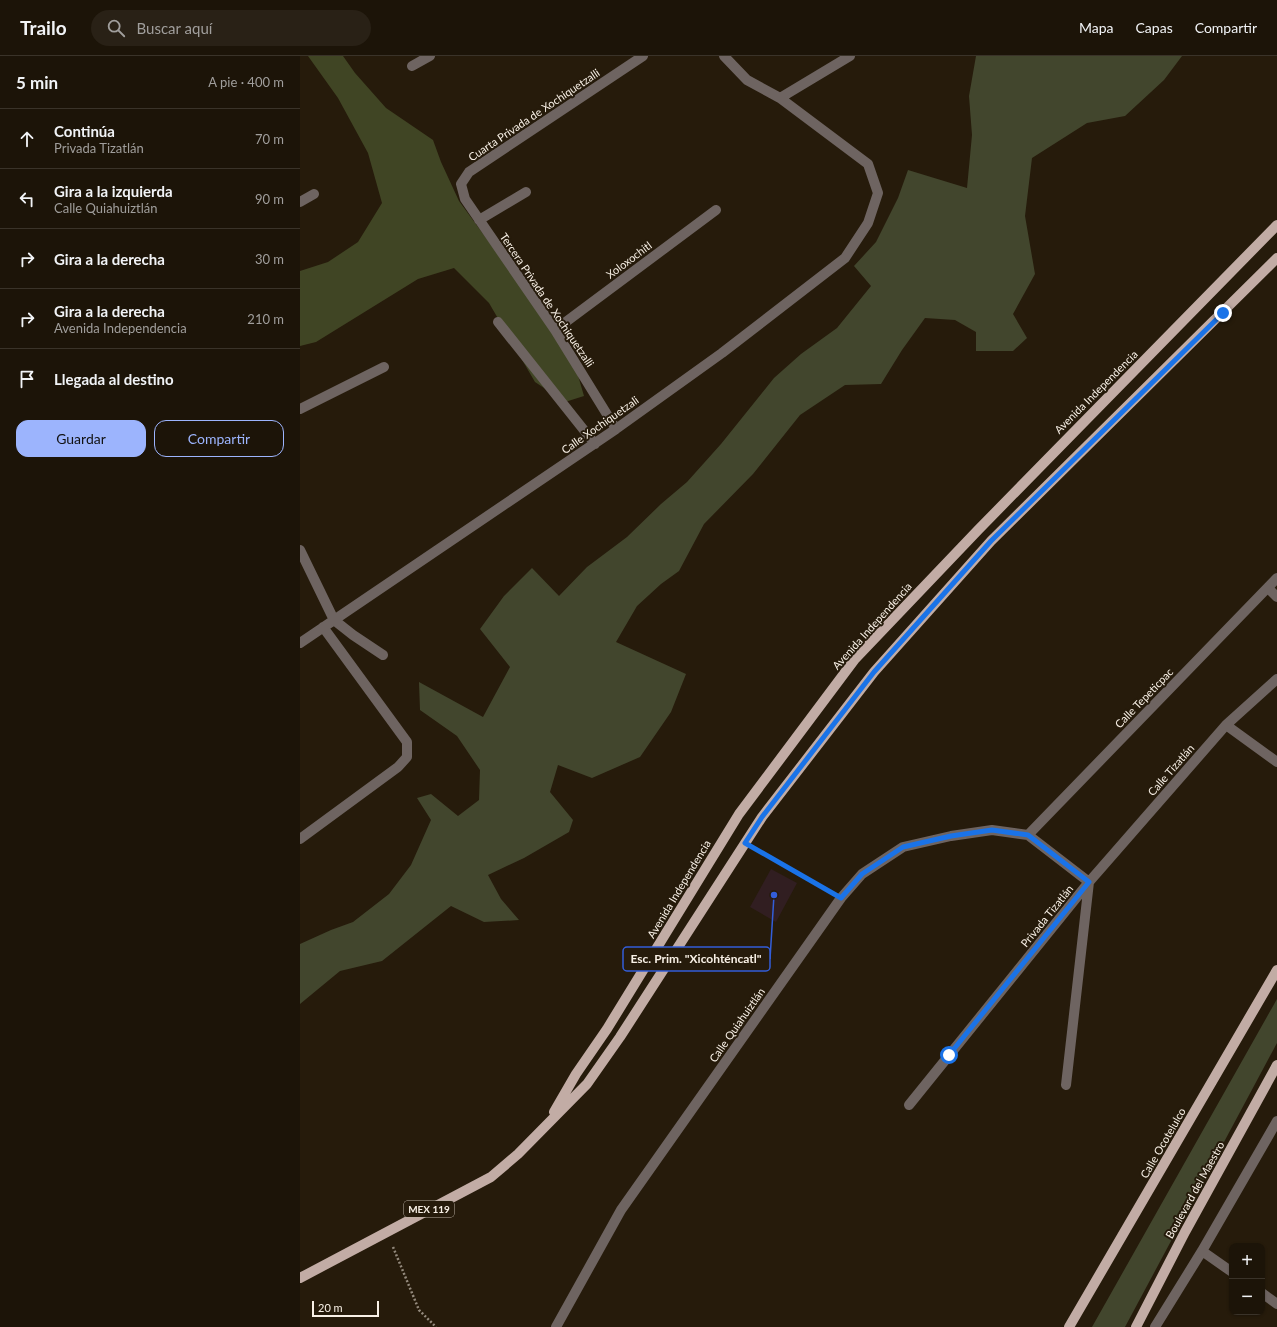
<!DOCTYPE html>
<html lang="es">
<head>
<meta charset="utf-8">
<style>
  body { margin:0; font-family:Lato,sans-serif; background:#292116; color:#f1f3f6 }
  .controls { position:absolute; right:12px; bottom:12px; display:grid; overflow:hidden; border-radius:8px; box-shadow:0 1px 3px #0004 }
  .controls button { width:36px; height:36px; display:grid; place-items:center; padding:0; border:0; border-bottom:1px solid #3a3329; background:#1c1408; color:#f1f3f6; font:20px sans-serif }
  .scale { position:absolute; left:12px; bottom:10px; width:67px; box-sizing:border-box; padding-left:4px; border:2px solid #f8f0e6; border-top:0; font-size:11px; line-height:14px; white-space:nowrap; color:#f8f0e6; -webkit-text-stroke:3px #261b0b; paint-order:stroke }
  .stop { position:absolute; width:12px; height:12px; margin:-9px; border:3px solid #1a73e8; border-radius:50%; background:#fff }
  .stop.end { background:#1a73e8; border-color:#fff; box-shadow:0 1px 4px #0008 }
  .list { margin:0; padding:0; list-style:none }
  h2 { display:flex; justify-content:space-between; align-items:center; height:52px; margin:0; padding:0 16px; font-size:17px }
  h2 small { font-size:13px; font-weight:400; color:#a09e9c }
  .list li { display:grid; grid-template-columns:26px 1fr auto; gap:12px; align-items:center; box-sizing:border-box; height:60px; padding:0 16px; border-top:1px solid #3a3329 }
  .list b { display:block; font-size:15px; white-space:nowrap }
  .list p { margin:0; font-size:13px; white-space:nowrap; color:#a09e9c }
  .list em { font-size:13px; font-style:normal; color:#a09e9c }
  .actions { display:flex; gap:8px; padding:12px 16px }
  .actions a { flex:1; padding:9px 0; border:1px solid #9cb4fd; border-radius:12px; text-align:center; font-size:14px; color:#9cb4fd }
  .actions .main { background:#9cb4fd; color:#111 }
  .icon { flex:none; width:22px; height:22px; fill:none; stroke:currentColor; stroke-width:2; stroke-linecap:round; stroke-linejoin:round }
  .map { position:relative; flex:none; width:977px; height:1271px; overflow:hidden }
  header { display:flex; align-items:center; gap:24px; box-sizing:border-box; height:56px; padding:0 20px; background:#1c1408; border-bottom:1px solid #3a3329 }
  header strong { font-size:19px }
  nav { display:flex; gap:22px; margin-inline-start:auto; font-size:14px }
  .search { width:280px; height:36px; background:#292116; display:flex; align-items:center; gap:10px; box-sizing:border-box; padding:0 14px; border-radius:22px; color:#a09e9c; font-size:15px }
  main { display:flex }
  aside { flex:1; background:#1c1408 }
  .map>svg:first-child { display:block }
  .education { fill:#311e21 }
  .green { fill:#42462d }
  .forest { fill:#404524 }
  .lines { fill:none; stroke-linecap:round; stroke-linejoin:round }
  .path { stroke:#93897c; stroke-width:2.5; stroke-dasharray:2 2; stroke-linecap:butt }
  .minor { stroke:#6e6461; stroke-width:10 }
  .major { stroke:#c2aca5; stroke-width:10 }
  .route { stroke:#1a73e8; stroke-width:5 }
  .labels { text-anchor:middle; stroke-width:4; stroke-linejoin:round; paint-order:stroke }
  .shield { fill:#261b0b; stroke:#b9b0a4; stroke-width:1 }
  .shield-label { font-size:10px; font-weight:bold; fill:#f8f0e6 }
  .street-label { font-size:11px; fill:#f8f0e6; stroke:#261b0b }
  .leader { fill:none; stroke:#335ed9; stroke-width:1.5 }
  .callout-dot { fill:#335ed9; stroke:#261b0b; stroke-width:1.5 }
  .callout { fill:#261b0b; stroke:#335ed9; stroke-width:1.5 }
  .callout-label { font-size:12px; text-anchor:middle; font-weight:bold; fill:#f8f0e6 }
</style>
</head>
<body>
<header>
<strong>Trailo</strong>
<div class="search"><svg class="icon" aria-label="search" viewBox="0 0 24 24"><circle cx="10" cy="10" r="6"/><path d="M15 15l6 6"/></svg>Buscar aquí</div>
<nav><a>Mapa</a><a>Capas</a><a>Compartir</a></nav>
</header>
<main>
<aside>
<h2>5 min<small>A pie · 400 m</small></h2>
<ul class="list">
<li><svg class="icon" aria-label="ahead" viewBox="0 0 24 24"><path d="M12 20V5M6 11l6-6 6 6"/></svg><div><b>Continúa</b><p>Privada Tizatlán</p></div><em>70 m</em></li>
<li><svg class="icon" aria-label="left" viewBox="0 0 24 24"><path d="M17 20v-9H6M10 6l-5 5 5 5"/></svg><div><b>Gira a la izquierda</b><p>Calle Quiahuiztlán</p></div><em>90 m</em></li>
<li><svg class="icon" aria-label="right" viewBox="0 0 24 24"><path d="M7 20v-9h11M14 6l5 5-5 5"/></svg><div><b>Gira a la derecha</b></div><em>30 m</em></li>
<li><svg class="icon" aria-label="right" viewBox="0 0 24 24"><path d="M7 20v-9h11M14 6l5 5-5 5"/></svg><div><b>Gira a la derecha</b><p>Avenida Independencia</p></div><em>210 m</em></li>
<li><svg class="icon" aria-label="arrive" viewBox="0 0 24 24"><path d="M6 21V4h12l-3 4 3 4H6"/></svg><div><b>Llegada al destino</b></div></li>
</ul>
<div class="actions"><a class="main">Guardar</a><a>Compartir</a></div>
</aside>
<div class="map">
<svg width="977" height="1271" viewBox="0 0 977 1271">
  <rect width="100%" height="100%" fill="#261b0b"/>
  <path class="education" d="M 471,813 L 497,827 L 476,866 L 450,851 Z"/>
  <path class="green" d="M 676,0 L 882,0 L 864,24 L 825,60 L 787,67 L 732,102 L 725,160 L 735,218 L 713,258 L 727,282 L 713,295 L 676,295 L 676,276 L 655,264 L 625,262 L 602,294 L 581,328 L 545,329 L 500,359 L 453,418 L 404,468 L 379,515 L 361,528 L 337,550 L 316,586 L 386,618 L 371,656 L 340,701 L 292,722 L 258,709 L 250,736 L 273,764 L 269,776 L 224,802 L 188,819 L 201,843 L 219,864 L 184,866 L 151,850 L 82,905 L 40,915 L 0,948 L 0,888 L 31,874 L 53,866 L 89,838 L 111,809 L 131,764 L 117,742 L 131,738 L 158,760 L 179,744 L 180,714 L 157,680 L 120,654 L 119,626 L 183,661 L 210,611 L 180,573 L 204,540 L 232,512 L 259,540 L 287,511 L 327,481 L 361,448 L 387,426 L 421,388 L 474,322 L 501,298 L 537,272 L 571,230 L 554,210 L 576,186 L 598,142 L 608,114 L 667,132 L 672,79 L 669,40 Z
    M 977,943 L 977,987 L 825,1271 L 792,1271 Z"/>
  <path class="forest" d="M 8,0 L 43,0 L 55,17 L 86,52 L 133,84 L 141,106 L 159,145 L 227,238 L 277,316 L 284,340 L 265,346 L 235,326 L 189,247 L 154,212 L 118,223 L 16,286 L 0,290 L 0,215 L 28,206 L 58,186 L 82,147 L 68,97 L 38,42 Z"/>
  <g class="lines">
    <path class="path" d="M 459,795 L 528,834
      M 93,1191 L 119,1254 L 136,1271"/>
    <path class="minor" d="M 112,10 L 130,0
      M 480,42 L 550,0
      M 0,146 L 14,138
      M 179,164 L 226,136
      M 198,266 L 295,388
      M 255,274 L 416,154
      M 0,353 L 84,311
      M 316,373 L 255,274 L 165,143 L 161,128 L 169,116 L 343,0
      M 0,494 L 34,564 L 53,579 L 83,599
      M 968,532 L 977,541
      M 0,587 L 316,373 L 422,297 L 545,202 L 568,167 L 578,137 L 568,108 L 480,42 L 447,24 L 424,0
      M 926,669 L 977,706
      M 728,779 L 977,522
      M 0,783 L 98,711 L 107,701 L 107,686 L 23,571
      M 766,1029 L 789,826
      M 609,1049 L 789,826 L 926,669 L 977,623
      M 902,1195 L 932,1216
      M 962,1237 L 977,1248
      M 256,1271 L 321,1154 L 541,842 L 562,818 L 603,791 L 651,780 L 692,774 L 728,779 L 789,826
      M 855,1271 L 902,1195 L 977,1065"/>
    <path class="major" d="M 254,1056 L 276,1018 L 307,973 L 439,758 L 555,603 L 679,473 L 977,169
      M 0,1222 L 191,1121 L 218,1098 L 287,1028 L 320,981 L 462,761 L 574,616 L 691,485 L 977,202
      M 769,1271 L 977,914
      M 836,1271 L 885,1176 L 977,1009"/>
  </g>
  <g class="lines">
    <path class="route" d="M 649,999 L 789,826 L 728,779 L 692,774 L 651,780 L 603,791 L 562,818 L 541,842 L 445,787 L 462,761 L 574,616 L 691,485 L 923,257"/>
  </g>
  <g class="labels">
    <rect class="shield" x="104" y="1145" width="50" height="16" rx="3"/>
    <g class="shield-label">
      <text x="129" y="1157">MEX 119</text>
    </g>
    <g class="street-label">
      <text transform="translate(234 59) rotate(-34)" y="4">Cuarta Privada de Xochiquetzalli</text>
      <text transform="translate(329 204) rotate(-37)" y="4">Xoloxochitl</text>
      <text transform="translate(247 244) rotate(56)" y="4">Tercera Privada de Xochiquetzalli</text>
      <text transform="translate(796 336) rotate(-45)" y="4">Avenida Independencia</text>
      <text transform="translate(300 369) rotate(-35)" y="4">Calle Xochiquetzali</text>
      <text transform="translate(572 570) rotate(-48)" y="4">Avenida Independencia</text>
      <text transform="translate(844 642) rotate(-46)" y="4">Calle Tepeticpac</text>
      <text transform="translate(871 714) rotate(-49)" y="4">Calle Tizatlán</text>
      <text transform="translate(379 833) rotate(-59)" y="4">Avenida Independencia</text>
      <text transform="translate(747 860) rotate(-51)" y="4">Privada Tizatlán</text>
      <text transform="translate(437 969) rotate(-55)" y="4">Calle Quiahuiztlán</text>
      <text transform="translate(863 1087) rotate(-60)" y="4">Calle Ocotelulco</text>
      <text transform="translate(895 1134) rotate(-61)" y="4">Boulevard del Maestro</text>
    </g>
  </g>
  <path class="leader" d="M474 839L470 903"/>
  <circle class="callout-dot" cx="474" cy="839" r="4"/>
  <rect class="callout" x="323" y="891" width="147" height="24" rx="4"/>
  <g class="callout-label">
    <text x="396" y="907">Esc. Prim. "Xicohténcatl"</text>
  </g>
</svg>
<div class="controls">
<button>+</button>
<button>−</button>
</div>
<div class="scale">20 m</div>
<div class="stop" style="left:649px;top:999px"></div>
<div class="stop end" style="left:923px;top:257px"></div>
</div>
</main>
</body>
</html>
